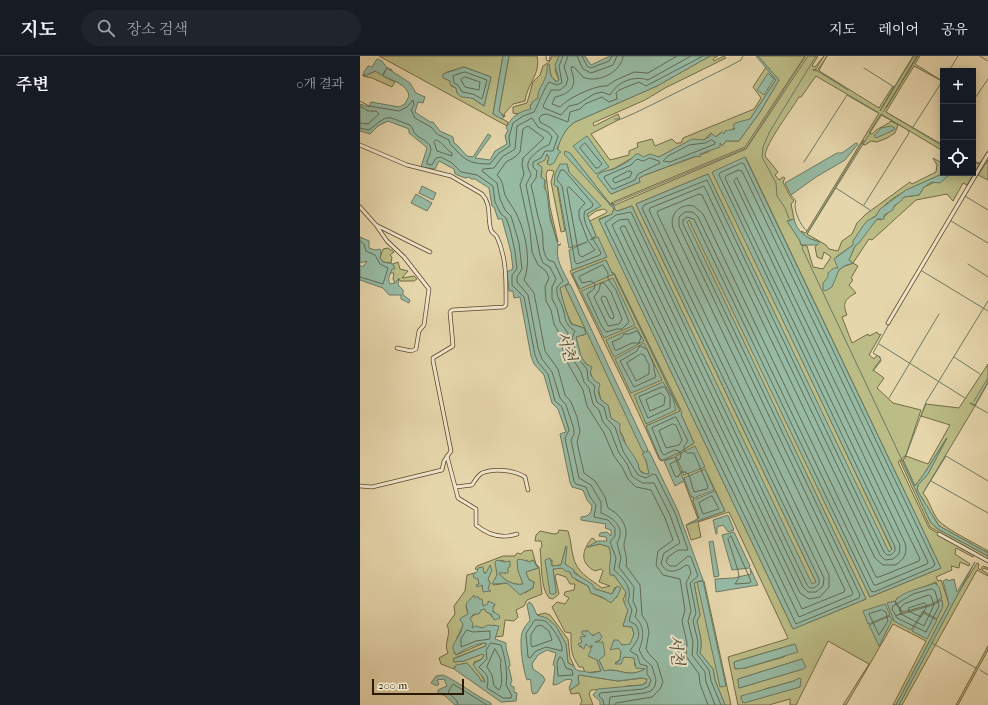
<!DOCTYPE html>
<html lang="ko">
<head>
<meta charset="utf-8">
<style>
  body { margin:0; font-family:"IM FELL French Canon","Noto Serif KR",serif; background:#20242c; color:#f1f3f6 }
  .controls { position:absolute; right:12px; top:12px; display:grid; overflow:hidden; border-radius:0px; box-shadow:0 2px 10px #0003 }
  .controls button { width:36px; height:36px; display:grid; place-items:center; padding:0; border:0; border-bottom:1px solid #363941; background:#171b24; color:#f1f3f6; font:20px sans-serif }
  .scale { position:absolute; left:12px; bottom:10px; width:92px; box-sizing:border-box; padding-left:4px; border:2px solid #2c1901; border-top:0; font-size:11px; line-height:14px; white-space:nowrap; color:#2c1901; -webkit-text-stroke:3px #efe4c9; paint-order:stroke }
  .list { margin:0; padding:0; list-style:none }
  h2 { display:flex; justify-content:space-between; align-items:center; height:52px; margin:0; padding:0 16px; font-size:17px }
  h2 small { font-size:13px; font-weight:400; color:#9ea1a6 }
  .icon { flex:none; width:22px; height:22px; fill:none; stroke:currentColor; stroke-width:2; stroke-linecap:round; stroke-linejoin:round }
  .map { position:relative; flex:none; width:628px; height:649px; overflow:hidden }
  header { display:flex; align-items:center; gap:24px; box-sizing:border-box; height:56px; padding:0 20px; background:#171b24; border-bottom:1px solid #363941 }
  header strong { font-size:19px }
  nav { display:flex; gap:22px; margin-inline-start:auto; font-size:14px }
  .search { width:280px; height:36px; background:#20242c; display:flex; align-items:center; gap:10px; box-sizing:border-box; padding:0 14px; border-radius:22px; color:#9ea1a6; font-size:15px }
  main { display:flex }
  aside { flex:1; background:#171b24 }
  .map>svg:first-child { display:block }
  .green { fill:#bbbc86; stroke:#746a44; fill-rule:evenodd }
  .water { fill:#97baa4; stroke:#6c7a63 }
  .lines { fill:none; stroke-linecap:round; stroke-linejoin:round }
  .shore { stroke:#626a52; stroke-width:1 }
  .stream { stroke:#6c7a63; stroke-width:1 }
  .street-casing { stroke:#5a482c; stroke-width:4.5 }
  .street { stroke:#efe4c9; stroke-width:3 }
  .labels { text-anchor:middle; stroke-width:4; stroke-linejoin:round; paint-order:stroke }
  .water-label { font-size:16px; font-style:italic; fill:#4c4932; stroke:#efe4c9 }
</style>
</head>
<body>
<header>
<strong>지도</strong>
<div class="search"><svg class="icon" aria-label="search" viewBox="0 0 24 24"><circle cx="10" cy="10" r="6"/><path d="M15 15l6 6"/></svg>장소 검색</div>
<nav><a>지도</a><a>레이어</a><a>공유</a></nav>
</header>
<main>
<aside>
<h2>주변<small>0개 결과</small></h2>
<ul class="list">
</ul>
</aside>
<div class="map">
<svg width="628" height="649" viewBox="0 0 628 649">
  <rect width="100%" height="100%" fill="#e6d6ac"/>
  <filter id="stains"><feTurbulence type="fractalNoise" baseFrequency=".005" numOctaves="4"/><feColorMatrix values="0 0 0 0 .2 0 0 0 0 .09 0 0 0 0 .02 0 0 0 .5 -.17"/></filter>
  <radialGradient id="worn" r=".72"><stop offset=".6" stop-color="#630" stop-opacity="0"/><stop offset="1" stop-color="#630" stop-opacity=".3"/></radialGradient>
  <path class="green" d="M 19,0 L 143,0 L 133,58 L 148,66 L 147,70 ZM 104,11 L 131,21 L 124,50 L 112,42 L 97,37 L 96,32 L 91,30 L 90,25 L 87,23 L 87,16 Z
    M 149,0 L 177,0 C 181,18 167,28 165,45 L 153,48 L 144,58 L 145,61 L 139,55 Z
    M 192,0 L 199,0 L 195,14 L 199,24 L 197,26 L 191,20 L 189,9 L 187,21 L 182,30 L 178,42 L 172,48 L 171,53 L 159,58 L 153,57 L 153,51 L 167,47 L 173,26 L 180,19 L 183,10 L 189,6 Z
    M 350,0 L 358,0 L 353,3 L 354,5 L 364,0 L 366,2 L 305,32 L 285,44 L 233,67 L 234,70 L 258,58 L 260,63 L 231,78 L 250,104 L 269,99 L 269,95 L 278,91 L 277,87 L 292,83 L 295,90 L 312,83 L 316,87 L 321,87 L 323,82 L 394,53 L 401,42 L 393,31 L 406,11 L 416,24 L 390,63 L 364,78 L 362,76 L 355,81 L 351,77 L 344,84 L 330,85 L 299,101 L 272,102 L 255,112 L 242,117 L 251,138 L 280,126 L 279,122 L 285,119 L 348,96 L 360,87 L 362,90 L 366,85 L 379,85 L 400,56 L 419,24 L 398,0 L 445,0 L 385,91 L 251,147 L 255,149 L 386,93 L 448,0 L 458,0 L 452,10 L 455,11 L 464,0 L 456,13 L 453,14 L 457,15 L 467,0 L 459,14 L 461,16 L 519,52 L 533,30 L 534,31 L 520,55 L 554,0 L 557,0 L 526,52 L 558,0 L 560,0 L 555,8 L 582,25 L 554,10 L 526,56 L 583,90 L 583,95 L 521,58 L 509,77 L 512,78 C 518,71 524,71 531,65 L 538,69 L 535,77 L 527,82 L 517,86 L 511,85 L 505,89 L 502,88 L 504,84 L 447,178 L 466,189 L 469,193 L 478,195 L 482,185 L 492,178 L 497,167 L 506,158 L 550,126 L 552,128 L 576,116 L 577,109 L 573,102 L 582,107 L 583,117 L 588,117 L 582,118 C 561,128 528,139 516,160 L 512,162 L 493,189 L 476,201 L 478,212 L 463,227 L 467,233 C 474,227 475,215 483,211 C 486,209 490,209 493,207 L 489,204 L 495,190 L 517,163 L 521,164 L 544,141 L 559,139 L 564,131 L 588,120 L 588,117 L 613,117 L 613,106 L 620,108 L 607,129 L 603,127 L 593,145 L 587,138 L 556,144 L 512,184 L 509,183 L 493,207 L 498,210 L 491,222 L 493,224 L 489,229 L 496,237 C 485,243 482,247 487,259 L 482,261 L 492,287 L 508,278 L 509,280 L 517,276 L 519,279 L 521,278 L 509,299 L 514,303 L 517,299 L 521,303 L 513,314 L 524,322 L 517,332 L 533,347 L 561,354 L 546,399 L 538,406 L 569,472 L 614,499 L 613,501 L 596,492 L 595,498 L 610,508 L 609,510 L 600,506 L 599,512 L 591,510 L 592,514 L 576,521 L 578,525 L 581,524 L 589,548 L 536,649 L 533,649 L 566,585 L 533,568 L 486,649 L 483,649 L 509,608 L 468,585 L 436,649 L 430,649 L 430,643 L 409,649 L 378,649 L 368,601 L 427,583 L 428,582 L 369,456 L 338,466 L 341,481 L 331,484 L 326,469 L 365,455 L 345,413 L 333,445 L 339,462 L 338,463 L 315,401 L 301,405 L 299,403 C 272,339 239,278 210,215 L 247,201 L 229,184 L 236,180 L 230,165 L 246,157 L 247,155 L 244,153 L 236,155 L 228,161 L 227,158 L 240,150 L 209,116 L 207,108 L 195,118 L 205,175 L 201,176 L 191,126 L 194,115 L 188,114 L 186,118 L 190,151 L 198,186 C 193,177 184,134 185,124 L 181,121 L 182,115 L 176,108 L 187,98 L 189,102 L 187,106 L 197,101 C 199,97 197,95 198,91 C 200,82 207,71 215,66 L 297,30 ZM 456,20 L 519,57 L 447,175 L 445,177 L 441,175 L 445,181 L 460,186 L 455,191 L 457,201 L 462,203 L 464,196 L 471,201 L 463,213 L 453,211 L 447,190 L 441,189 C 440,181 432,173 428,165 L 434,163 L 431,148 L 434,145 L 430,140 L 423,126 L 425,122 L 423,121 L 419,124 L 415,119 L 418,116 L 405,100 C 405,88 432,53 439,41 L 441,41 ZM 210,97 L 250,148 L 254,150 L 255,154 L 257,155 L 272,150 L 451,529 L 456,526 L 276,148 L 348,118 L 528,496 L 532,494 L 353,116 L 386,102 L 581,512 L 510,541 L 330,164 L 326,166 L 506,543 L 433,573 L 239,163 L 252,158 L 254,153 L 206,98 ZM 246,204 L 252,217 L 254,217 L 321,355 L 321,358 L 334,387 L 320,396 L 286,370 L 320,355 L 254,218 L 218,231 L 213,219 L 213,217 ZM 325,395 L 345,411 L 316,400 ZM 576,526 L 582,542 L 572,548 L 543,556 L 536,546 L 537,542 ZM 582,544 L 577,563 L 563,555 L 534,565 L 534,545 L 542,556 L 535,560 L 573,549 ZM 435,588 L 424,601 L 385,612 L 375,613 L 374,606 ZM 442,603 L 443,613 L 379,632 L 378,623 ZM 439,622 L 440,631 L 382,646 L 405,633 L 434,625 Z
    M 26,11 L 32,14 L 32,16 L 27,13 L 23,20 L 35,26 L 32,31 L 12,22 L 3,20 L 3,18 L 7,19 L 16,15 L 22,19 Z
    M 628,104 L 628,124 L 618,119 Z
    M 28,192 L 34,196 L 30,199 L 32,201 L 31,207 L 23,206 L 20,202 L 23,193 Z
    M 38,206 L 40,213 L 48,215 L 42,222 L 54,220 L 57,223 L 54,225 L 40,225 L 39,223 L 35,227 L 33,223 L 34,217 L 30,217 L 33,208 Z
    M 209,227 L 205,230 L 284,396 C 284,404 289,410 289,418 L 287,419 L 279,414 L 278,408 L 267,393 L 263,380 L 251,362 L 248,349 L 241,344 L 237,327 L 232,322 L 229,310 C 220,305 218,291 216,281 L 218,279 L 224,279 L 224,272 L 212,268 C 208,262 201,240 200,232 Z
    M 628,308 L 628,326 L 615,349 L 610,347 L 615,350 L 563,437 C 569,444 572,456 578,464 C 587,474 615,487 628,495 L 628,497 L 579,470 L 557,434 L 558,429 L 568,418 L 586,383 L 564,418 L 555,430 L 543,404 L 546,400 L 568,408 L 590,369 L 561,360 L 566,348 L 599,352 Z
    M 542,404 L 571,467 L 578,473 L 628,500 L 628,503 L 570,471 L 540,405 Z
    M 199,474 L 208,475 C 211,484 211,492 213,500 C 216,516 230,523 242,532 L 250,530 L 239,526 L 243,515 L 241,513 L 235,515 C 219,507 222,494 232,482 L 234,483 L 237,487 L 228,491 L 240,488 L 249,491 C 253,502 249,508 251,519 L 254,519 L 266,536 L 263,544 L 268,554 L 263,570 L 272,571 L 274,578 L 273,587 C 266,592 260,588 254,584 L 253,588 L 261,595 L 260,604 L 255,607 C 262,603 266,598 274,602 L 275,610 L 285,613 C 268,623 259,611 244,615 L 239,604 L 245,596 L 235,586 L 239,585 L 241,580 L 240,579 L 231,579 L 228,575 L 225,575 L 226,580 L 219,590 L 223,592 L 226,588 L 229,590 L 232,588 L 232,592 L 230,592 L 232,594 L 231,601 L 237,604 L 241,615 L 225,617 L 223,611 L 219,611 C 210,597 211,591 211,577 L 205,576 L 192,551 L 197,546 L 205,548 L 209,542 L 204,539 L 205,536 L 214,534 L 215,528 L 210,528 L 206,521 L 197,518 L 195,520 L 199,538 L 193,543 L 189,542 C 180,531 182,507 180,493 L 182,490 L 181,485 L 175,485 L 176,479 L 180,475 L 194,478 L 198,477 ZM 206,490 L 205,508 L 235,533 L 252,538 L 255,531 L 257,541 L 253,543 L 252,546 L 231,537 L 228,530 L 216,524 L 210,516 L 202,512 L 193,513 L 196,537 L 189,526 L 186,507 L 192,504 L 192,510 L 201,509 Z
    M 172,494 L 176,508 L 179,511 L 182,538 L 167,544 L 164,550 L 156,554 L 158,561 L 154,565 L 145,564 L 143,580 L 134,581 L 138,573 L 135,569 L 124,572 L 112,573 L 110,562 L 121,554 L 126,553 L 132,561 L 135,557 L 132,553 L 135,549 L 124,550 L 119,543 L 113,543 L 106,550 L 108,558 L 97,582 L 94,597 L 96,599 L 124,587 L 126,587 L 126,590 L 97,601 L 93,603 L 94,606 L 104,605 L 122,598 L 124,599 L 122,603 L 114,606 L 125,626 L 121,625 L 119,621 L 107,607 L 94,611 L 94,613 L 81,608 L 79,602 L 88,597 C 83,587 92,579 87,569 L 95,558 L 94,550 L 105,535 L 107,519 L 115,517 L 113,518 L 118,522 L 119,528 L 127,535 L 130,527 L 128,523 L 130,516 L 124,517 L 123,515 L 115,513 L 117,510 L 143,500 L 155,500 L 157,497 L 161,498 L 164,495 ZM 141,504 L 147,506 L 146,517 L 140,516 L 139,517 C 143,524 154,530 163,528 L 158,510 L 166,504 L 169,506 L 173,504 L 178,512 L 166,516 C 165,522 170,524 174,526 L 173,532 L 165,537 L 147,527 L 134,529 L 133,528 L 137,519 L 136,508 Z
    M 617,507 L 619,508 L 618,512 L 620,514 L 623,510 L 628,512 L 628,514 L 624,512 L 622,514 L 628,518 L 628,520 L 617,514 L 542,649 L 539,649 L 597,539 Z
    M 339,525 L 344,525 L 371,649 L 365,649 L 355,624 L 353,613 L 340,597 C 343,584 339,577 337,565 L 340,559 L 334,527 Z
    M 185,557 L 190,559 L 208,583 L 210,601 L 214,610 L 208,607 L 206,588 L 198,574 L 189,564 L 177,559 Z
    M 628,590 L 628,594 L 598,649 L 596,649 Z
    M 219,619 L 258,625 L 284,622 L 288,625 L 282,629 L 266,630 L 264,632 L 231,634 L 229,638 L 233,649 L 220,649 L 222,645 L 219,637 L 211,638 L 210,634 L 219,628 L 218,621 Z"/>
  <path class="water" d="M 143,0 L 149,0 L 139,55 L 144,61 L 142,63 L 133,58 Z
    M 199,0 L 225,0 L 231,9 L 250,0 L 350,0 L 297,30 L 215,66 C 205,72 201,83 197,93 L 201,96 L 199,97 L 194,107 L 190,109 L 187,108 L 189,102 L 187,98 L 185,104 L 177,108 L 182,111 L 181,121 L 185,124 L 184,131 L 187,137 L 190,162 L 198,189 L 201,188 L 198,190 C 195,203 203,215 209,227 L 200,232 C 201,239 208,262 211,268 L 224,272 L 226,278 L 216,281 L 221,300 L 226,308 L 232,311 L 230,318 L 235,325 L 240,328 L 238,336 L 241,344 L 248,349 L 251,362 L 260,368 C 257,382 274,397 278,408 C 279,412 279,414 282,417 L 289,418 L 286,404 L 282,398 L 285,396 L 283,396 L 205,230 L 210,228 L 288,394 L 286,396 L 289,395 L 318,455 L 343,524 L 334,527 L 340,559 L 337,565 C 339,577 343,583 340,597 L 353,613 L 355,624 L 365,649 L 240,649 L 240,645 L 233,639 L 238,633 L 282,629 L 286,627 L 287,623 L 281,622 L 258,625 L 219,619 L 218,621 L 219,628 L 210,634 L 209,632 L 212,624 C 204,621 201,629 193,629 L 195,611 L 193,609 L 196,597 L 187,594 L 178,599 L 172,608 L 173,613 L 183,620 L 185,624 L 177,637 L 173,638 C 170,633 172,628 170,623 L 167,624 C 163,613 159,588 162,577 C 164,570 168,568 170,564 L 167,549 L 169,546 L 172,548 L 177,559 L 187,562 L 196,570 L 206,588 L 208,607 L 214,610 L 216,614 L 232,617 L 241,615 L 237,604 L 228,600 L 231,594 L 230,592 L 232,591 L 232,589 L 229,591 L 226,588 L 224,593 L 218,588 L 222,586 L 220,581 L 226,580 L 222,578 L 222,575 L 228,575 L 233,580 L 239,576 L 242,581 L 240,584 L 235,586 L 243,586 L 245,599 L 239,604 L 244,615 C 259,611 267,623 285,613 L 276,612 L 274,602 L 264,601 L 261,608 L 255,608 L 260,604 L 261,595 L 258,592 L 250,594 L 254,584 L 258,584 L 262,589 L 270,588 L 274,578 L 272,571 L 263,570 L 268,554 C 262,545 266,546 266,536 L 254,519 L 250,519 C 248,507 253,504 249,491 L 240,488 L 227,491 L 238,485 L 247,485 L 246,481 L 239,480 L 240,477 L 247,476 L 251,480 L 251,474 L 245,472 L 246,468 L 221,464 L 221,461 L 227,460 L 231,456 L 232,450 L 227,444 L 223,434 L 212,431 L 210,426 L 200,378 L 206,376 L 198,353 L 192,347 L 184,319 L 174,308 L 171,300 L 160,241 L 154,242 L 153,235 L 149,235 L 147,216 L 153,213 L 151,196 L 142,163 L 138,163 L 134,151 L 132,150 L 129,132 L 115,123 L 111,123 L 109,121 L 105,122 L 95,118 L 94,113 L 79,105 L 75,113 L 61,111 L 67,92 C 61,86 55,82 49,77 L 49,73 L 28,65 L 18,70 L 10,78 L 0,75 L 0,48 L 9,51 L 11,46 L 39,51 L 45,48 L 49,40 C 48,29 32,24 23,20 L 27,12 L 50,27 L 56,37 L 65,41 L 63,47 L 58,46 L 55,56 L 70,66 L 73,66 L 80,75 L 93,81 L 94,87 L 97,89 L 107,100 L 113,101 L 128,78 L 131,80 L 115,102 L 130,104 L 135,95 L 147,88 L 145,80 L 148,74 L 146,72 C 152,60 158,56 171,53 L 170,49 L 172,48 L 172,46 L 178,42 C 176,33 189,24 187,9 L 189,8 L 191,20 L 196,26 L 199,24 L 195,9 Z
    M 396,0 L 398,0 L 419,24 L 400,56 L 379,85 L 366,85 L 362,90 L 360,87 L 360,91 L 340,98 L 340,101 L 336,100 L 285,119 L 279,122 L 280,126 L 251,138 L 237,120 C 240,115 248,115 254,113 C 262,109 270,105 276,98 L 279,98 L 283,101 L 290,98 L 299,101 L 332,83 L 344,84 L 350,80 L 351,77 L 356,81 L 362,76 L 364,78 L 365,75 L 375,73 L 373,70 L 375,67 L 390,63 L 416,24 Z
    M 17,3 L 22,5 L 27,12 L 22,19 L 15,15 L 5,20 L 4,16 L 8,10 L 12,11 Z
    M 104,11 L 131,21 L 124,50 L 112,42 L 101,41 L 97,37 L 96,32 L 90,28 L 90,25 L 83,22 L 83,18 Z
    M 408,17 L 414,23 L 404,39 L 397,34 Z
    M 531,70 L 535,72 L 534,74 L 516,82 L 514,80 L 521,72 Z
    M 227,80 L 249,111 L 236,118 L 213,90 Z
    M 496,87 L 498,88 L 485,104 L 456,121 L 431,139 L 425,127 L 477,97 L 482,97 Z
    M 205,95 L 210,97 L 250,148 L 254,150 L 255,154 L 258,155 L 272,150 L 452,528 L 456,526 L 276,148 L 348,118 L 529,496 L 532,493 L 352,116 L 385,101 L 581,512 L 510,541 L 329,164 L 327,166 L 506,543 L 433,573 L 239,164 L 252,158 L 254,153 L 204,98 Z
    M 200,108 L 207,108 L 209,116 L 241,150 L 227,158 L 236,180 L 230,184 L 238,181 L 247,201 L 212,214 L 209,194 L 227,186 L 209,192 L 198,131 L 194,129 L 195,118 Z
    M 588,117 L 588,120 L 580,127 L 572,126 L 564,131 L 559,139 L 544,141 L 541,145 L 534,150 L 533,154 L 524,159 L 524,163 L 517,163 L 499,187 L 495,190 L 489,204 L 493,207 L 484,210 L 479,214 L 472,231 L 465,235 L 463,234 L 463,227 L 468,221 L 468,217 L 474,212 L 478,212 L 474,203 L 493,189 L 493,185 L 503,170 L 507,165 L 516,160 L 520,153 L 546,134 L 582,118 Z
    M 62,130 L 76,137 L 73,144 L 59,137 Z
    M 56,138 L 72,147 L 67,155 L 51,147 Z
    M 434,163 C 437,176 447,183 460,186 L 457,189 L 441,189 L 440,185 L 427,165 Z
    M 0,181 L 9,185 L 9,192 L 15,194 L 20,193 L 21,195 L 20,202 L 23,206 L 33,208 L 35,213 L 32,213 C 30,219 27,222 30,228 L 35,227 L 39,222 L 38,229 L 43,234 L 43,239 L 50,244 L 49,247 L 41,243 L 41,239 L 29,239 L 23,232 L 0,224 L 0,209 L 3,211 L 7,205 L 0,207 Z
    M 246,204 L 252,217 L 254,217 L 322,356 L 321,358 L 334,387 L 320,396 L 303,404 L 300,403 L 286,370 L 320,355 L 254,218 L 220,233 L 213,219 L 213,217 Z
    M 253,222 L 275,269 L 244,282 L 221,235 Z
    M 276,271 L 284,285 L 254,301 L 246,284 Z
    M 284,287 L 302,324 L 271,337 L 255,303 Z
    M 303,326 L 313,342 L 316,354 L 286,368 L 274,339 Z
    M 587,382 L 568,418 L 558,429 L 557,434 L 579,470 L 628,497 L 628,500 L 578,473 L 571,467 L 542,405 L 543,404 L 555,430 L 564,418 Z
    M 335,390 L 345,411 L 324,419 L 316,400 Z
    M 315,401 L 324,425 L 315,430 L 304,405 Z
    M 345,413 L 354,434 L 336,441 L 336,443 L 355,435 L 365,455 L 326,469 L 339,462 L 333,445 L 334,441 L 331,441 L 324,422 Z
    M 368,459 L 374,474 L 368,476 L 363,469 L 357,471 L 357,478 L 356,478 L 353,464 Z
    M 374,476 L 390,510 L 389,512 L 372,514 L 362,479 Z
    M 353,485 L 359,520 L 354,521 L 349,486 Z
    M 206,490 L 207,491 L 205,508 L 214,514 L 214,517 L 232,528 L 235,533 L 252,538 L 257,530 L 261,532 L 258,539 L 251,547 L 242,541 L 231,537 L 228,530 L 212,521 L 210,516 L 205,515 L 202,512 L 193,513 L 196,534 L 195,538 L 190,538 L 185,504 L 190,502 L 192,510 L 201,509 Z
    M 160,503 L 170,506 L 173,504 L 178,512 L 166,516 L 169,524 L 174,526 L 173,532 L 160,539 L 147,527 L 132,528 L 137,519 L 135,506 L 137,504 L 144,506 L 150,505 L 150,511 L 148,512 L 148,517 L 139,517 C 143,524 154,530 163,528 L 158,515 L 157,504 Z
    M 615,506 L 539,649 L 536,649 L 589,548 L 583,525 L 587,523 L 588,525 L 594,523 L 597,536 Z
    M 130,509 L 132,514 L 128,523 L 130,527 L 128,533 L 131,535 L 123,536 L 122,529 L 117,531 L 116,529 L 119,528 L 118,523 L 114,522 L 113,518 L 117,516 L 118,512 L 123,511 L 124,517 L 126,517 Z
    M 390,512 L 398,529 L 356,536 L 355,523 L 374,522 L 391,518 Z
    M 343,525 L 366,630 L 360,631 L 337,526 Z
    M 575,527 L 579,531 L 582,542 L 572,548 L 543,556 L 535,545 C 542,535 563,532 575,527 Z
    M 114,539 L 115,542 L 118,540 L 119,543 L 122,543 L 123,550 L 128,548 L 128,545 L 135,548 L 133,551 L 133,556 L 139,559 L 140,562 L 134,564 L 131,558 L 126,556 L 125,553 L 121,554 L 119,558 L 114,558 L 110,562 L 113,568 L 112,572 L 116,570 L 122,572 L 128,569 L 139,570 L 135,583 L 146,587 C 145,593 150,603 150,610 L 148,611 L 149,612 L 152,625 L 150,629 L 154,631 L 154,636 L 157,637 L 156,645 L 141,646 L 94,613 L 96,609 L 107,607 L 119,621 L 121,625 L 125,626 C 123,618 116,616 113,608 L 122,603 L 124,599 L 122,598 L 104,605 L 94,606 L 93,603 L 126,590 L 126,587 C 117,587 103,594 96,599 L 93,594 L 93,590 C 96,583 102,577 103,568 L 100,564 L 101,562 L 108,558 L 106,548 Z
    M 582,544 L 583,550 L 577,563 L 563,555 L 551,574 L 534,565 L 527,547 L 534,545 L 542,557 L 535,560 L 573,549 Z
    M 525,548 L 530,559 L 508,568 L 503,555 Z
    M 563,557 L 577,564 L 567,583 L 552,575 Z
    M 530,560 L 532,564 L 519,590 L 509,569 Z
    M 435,588 L 438,596 L 385,612 L 375,613 L 374,606 Z
    M 442,603 L 446,611 L 443,613 L 379,632 L 378,623 Z
    M 83,619 C 99,626 114,639 131,647 L 131,649 L 95,649 L 84,639 L 78,638 L 78,634 L 87,630 L 84,623 L 77,624 L 79,628 L 77,630 L 71,627 L 76,620 Z
    M 439,622 L 441,623 L 440,631 L 384,647 L 381,643 L 381,640 L 434,625 Z"/>
  <g class="lines">
    <path class="shore" d="M 208,0 L 204,11 L 208,23 L 206,29 L 200,34 L 191,34 L 183,50 L 184,52 L 201,59 L 209,50 L 218,48 L 234,38 L 242,36 L 250,39 C 257,26 274,19 288,24 L 331,0
      M 217,0 L 223,13 L 231,17 L 253,9 L 257,0
      M 222,0 L 227,10 L 231,12 L 249,5 L 252,0
      M 263,0 C 262,16 237,28 223,21 L 214,11 L 211,11 C 211,14 212,16 213,20 C 217,33 205,39 195,41 L 192,48 L 200,51 C 208,42 235,29 247,30 L 254,25 L 274,16 L 288,17 L 317,0
      M 343,0 L 286,30 L 279,26 L 259,34 L 256,37 L 257,43 L 249,46 L 242,41 L 225,48 L 220,53 L 210,56 L 208,66 L 187,58 L 182,59 L 179,62 L 180,66 L 191,72 L 198,80 L 193,95 L 185,95 L 181,102 L 173,106 L 173,111 L 177,115 L 176,122 L 171,129 C 175,143 176,157 181,171 C 185,182 180,193 188,204 L 194,206 L 203,225 L 197,231 C 196,239 199,243 202,250 C 207,262 202,266 215,275 L 212,282 L 217,301 L 227,313 L 228,324 L 235,330 L 234,336 L 237,346 L 244,351 L 247,363 L 255,371 L 263,395 L 278,419 L 286,422 L 293,418 L 296,419 L 315,457 L 328,494 L 318,494 L 308,501 L 306,506 L 310,510 L 316,510 L 328,500 L 331,501 L 338,520 L 330,527 L 336,557 L 333,565 L 338,586 L 337,598 L 349,614 L 351,625 L 361,649
      M 105,16 L 127,24 L 122,43 L 113,38 L 102,36 L 98,29 L 94,27 L 93,20 Z
      M 105,21 L 120,26 L 119,34 L 105,31 L 101,24 Z
      M 0,45 L 9,50 L 39,55 L 47,51 L 53,44 L 54,49 L 51,54 L 55,62 L 71,71 L 77,78 L 89,84 C 90,90 93,90 96,94 C 106,106 114,108 130,108 L 139,97 L 150,90 L 149,81 L 153,67 L 163,60 L 174,56 C 177,51 185,30 189,26 L 197,29 L 202,27 L 199,10 L 203,0
      M 0,50 L 8,55 L 16,55 L 19,58 L 8,68 L 0,67
      M 0,72 L 9,74 C 31,57 24,60 50,69 C 53,72 53,75 55,78 C 68,88 76,87 67,105 L 67,108 L 72,109 L 76,102 L 81,101 L 92,107 L 101,116 L 117,119 L 133,130 L 135,146 L 141,158 L 146,162 L 150,173 L 155,195 L 157,213 L 152,219 L 152,229 L 164,241 L 175,299 L 178,306 L 188,318 L 195,345 L 202,351 L 209,374 L 205,382 L 214,425 L 216,428 L 226,431 L 230,441 L 236,449 L 234,461 L 248,464 L 255,472 L 255,480 L 250,486 L 256,502 L 254,514 C 263,522 273,532 268,545 L 272,554 L 269,565 L 276,569 C 283,582 275,586 270,595 L 277,599 L 280,608 L 287,610 L 287,618 L 291,624 L 289,630 L 283,633 L 240,637 L 239,640 L 243,644 L 244,649
      M 76,84 C 84,87 85,93 92,97 L 92,100 L 77,95 L 74,86 Z
      M 352,84 L 355,86 L 355,88 L 310,106 L 303,105 L 308,100 L 329,89 L 345,87 Z
      M 225,87 L 242,108 L 238,112 L 236,112 L 220,92 Z
      M 290,102 L 299,105 L 300,107 L 278,118 L 275,124 L 254,133 L 252,133 L 244,122 L 245,120 L 271,109 L 277,103 L 283,105 Z
      M 382,107 L 384,108 L 575,508 L 573,511 L 514,536 L 511,535 L 334,163 L 327,161 L 323,164 L 323,168 L 500,539 L 499,542 L 436,568 L 245,167 L 256,159 L 271,156 L 447,529 L 450,532 L 454,532 L 459,528 L 459,523 L 282,152 L 284,149 L 347,124 L 524,496 L 527,499 L 531,499 L 535,495 L 535,491 L 359,119 L 360,117 Z
      M 201,114 L 204,114 L 233,148 L 232,151 L 225,155 C 220,166 237,188 241,197 L 240,199 L 217,208 L 215,206 L 202,130 L 197,124 Z
      M 379,114 L 382,115 L 568,506 L 567,508 L 516,529 L 514,529 L 338,161 L 333,156 L 325,156 L 319,161 L 319,170 L 493,537 L 492,539 L 439,561 L 252,169 L 259,164 L 268,163 L 443,531 L 448,536 L 456,536 L 463,530 L 464,522 L 289,154 L 290,152 L 344,130 L 520,499 L 525,504 L 533,503 L 539,498 L 540,489 L 365,122 L 366,120 Z
      M 269,115 L 272,116 L 270,121 L 255,127 L 253,125 L 253,123 Z
      M 377,122 L 560,503 L 559,505 L 519,521 L 516,521 L 343,158 L 334,150 C 320,147 309,158 313,172 L 485,534 L 484,536 L 442,553 L 260,172 L 262,170 L 265,170 L 440,537 L 449,543 L 460,541 L 469,531 L 469,519 L 297,157 L 298,155 L 339,138 L 342,139 L 515,502 L 523,509 L 535,509 C 544,504 548,497 545,487 L 374,125 Z
      M 209,131 L 225,147 L 219,154 L 219,161 L 228,185 L 235,194 L 222,201 L 219,199 L 207,133 Z
      M 0,185 L 4,188 L 6,195 L 15,199 L 20,208 L 28,212 L 23,228 L 0,221
      M 243,209 L 248,217 L 248,223 L 256,234 L 269,266 L 262,273 L 257,273 L 246,276 L 241,269 L 227,238 L 234,233 L 235,228 L 231,225 L 222,227 L 219,221 Z
      M 241,227 L 244,227 L 251,236 L 262,263 L 259,268 L 248,270 L 234,241 L 239,234 Z
      M 243,240 L 246,241 L 254,260 L 253,263 L 250,262 L 241,243 Z
      M 277,275 L 281,281 L 279,287 L 272,287 L 257,294 L 255,294 L 252,286 L 261,282 L 264,278 L 269,278 Z
      M 280,290 L 287,293 L 294,309 L 294,314 L 296,321 L 274,331 L 260,305 L 277,295 Z
      M 281,298 L 284,299 L 289,309 L 289,318 L 276,325 L 267,307 Z
      M 302,331 L 305,331 L 310,341 L 310,352 L 288,362 L 279,341 Z
      M 301,337 L 305,341 L 304,349 L 290,355 L 286,344 Z
      M 316,361 L 328,385 L 324,390 L 324,394 L 327,397 L 334,397 L 348,430 L 347,433 L 334,436 L 329,419 L 326,416 L 321,416 L 318,421 L 315,420 L 310,408 L 320,403 L 321,398 L 319,395 L 314,394 L 304,399 L 302,397 L 292,372 Z
      M 313,368 L 316,369 L 322,384 L 319,389 L 306,392 L 299,375 Z
      M 352,440 L 359,453 L 343,458 L 339,447 Z
      M 371,480 L 391,525 L 390,527 L 375,528 C 376,526 379,523 379,520 C 379,516 370,490 368,483 Z
      M 572,533 L 575,535 L 579,550 L 566,576 L 537,562 L 532,553 L 533,550 L 553,538 Z
      M 569,539 L 571,540 L 574,549 L 564,570 L 541,558 L 539,553 L 544,548 Z
      M 565,547 L 567,550 L 561,561 L 548,555 L 549,552 Z
      M 522,554 L 526,556 L 528,565 L 519,579 L 509,558 Z
      M 175,564 C 178,564 182,564 185,565 C 191,569 204,587 202,595 L 186,591 L 176,595 L 170,602 L 168,601 L 166,578 Z
      M 177,570 L 181,569 L 189,575 L 192,584 L 172,591 L 171,589 L 171,579 Z
      M 107,574 L 113,576 L 130,575 L 130,583 L 116,585 L 101,591 L 101,583 Z
      M 131,587 L 141,589 C 145,601 148,617 146,629 L 152,640 L 151,642 L 143,642 L 127,632 C 129,620 128,620 119,611 L 127,603 L 126,595 Z
      M 135,593 L 141,604 C 139,613 145,626 139,634 L 134,630 L 132,619 L 127,611 Z
      M 200,601 L 202,602 L 206,612 L 212,614 L 213,619 L 198,620 L 197,607 Z
      M 98,649 L 97,645 L 88,636 L 93,628 L 127,649
      M 249,649 L 250,641 L 284,637 L 291,635 L 295,630 L 296,624 L 292,610 L 284,603 L 279,594 C 284,582 285,570 275,561 L 277,554 L 273,545 L 274,531 L 259,511 L 261,502 L 257,487 C 266,472 254,462 241,457 L 241,446 L 231,429 L 219,422 L 211,384 L 214,378 L 214,373 L 206,349 L 200,342 L 192,316 L 182,303 L 178,292 L 168,239 L 157,226 L 157,221 L 162,213 L 159,187 L 151,160 L 145,154 L 140,143 L 137,127 L 122,115 L 123,113 L 134,112 L 142,101 L 155,93 L 157,70 L 172,62 L 178,71 L 188,76 L 192,81 L 189,89 C 183,90 169,101 168,107 C 167,112 170,115 171,119 L 166,129 L 180,199 L 183,207 L 190,211 L 196,223 L 192,231 L 192,243 L 197,252 L 200,266 L 208,277 L 208,289 L 213,303 L 221,316 L 224,326 L 229,332 L 233,348 L 239,354 L 243,366 L 250,374 L 259,397 L 267,408 L 272,420 L 282,427 L 294,427 L 310,459 L 320,487 L 304,497 L 301,507 C 307,520 318,515 326,509 L 329,510 L 331,517 L 326,527 L 331,555 L 328,565 L 333,586 L 332,599 L 345,616 L 346,626 L 355,649
      M 255,649 L 256,647 L 292,641 L 300,633 L 303,626 L 297,606 L 289,598 L 286,593 L 289,576 L 287,567 L 282,559 L 280,529 L 266,510 C 268,500 264,496 264,488 C 264,485 266,482 266,479 C 267,467 258,457 248,452 L 245,441 L 235,425 L 224,417 L 217,386 L 220,375 L 217,361 L 211,346 L 205,339 L 198,313 L 185,295 L 174,237 L 164,224 C 172,205 165,175 156,157 C 153,151 149,147 146,141 C 142,133 145,127 137,119 L 146,106 L 155,101 L 160,96 L 163,73 L 168,70 L 184,82 L 163,102 L 162,109 L 164,118 L 160,129 L 170,175 L 172,196 L 178,209 L 186,215 L 189,222 L 185,231 L 186,245 L 191,254 L 194,268 L 201,280 L 202,291 L 207,306 L 223,334 L 227,350 L 244,377 L 254,400 L 262,411 L 268,423 L 276,431 L 291,434 L 305,462 L 313,484 L 298,495 L 296,509 L 303,519 L 320,523 L 325,554 L 322,565 L 327,587 L 326,600 L 339,618 L 340,628 L 348,649"/>
    <path class="stream" d="M 620,0 L 628,5
      M 504,12 L 534,31
      M 453,14 L 456,14 L 488,34
      M 589,15 L 598,0
      M 613,45 L 628,23
      M 521,53 L 553,0
      M 523,56 L 557,0
      M 526,56 L 583,89
      M 255,63 L 261,63 L 275,57 L 370,10 L 381,4 L 383,0
      M 553,71 L 583,24
      M 613,105 L 620,107 L 628,95
      M 444,106 L 487,39 L 518,57
      M 476,132 L 510,154
      M 431,139 L 436,145 C 432,152 441,171 447,175
      M 605,140 L 628,154
      M 250,149 L 386,92 L 446,0
      M 504,149 L 549,77 L 548,74 L 521,59
      M 430,165 L 425,152 L 417,140 L 416,127 L 402,101 L 403,91 L 410,75 L 456,0
      M 591,165 L 628,187
      M 447,178 L 522,58
      M 443,189 L 442,192 L 542,404
      M 608,208 L 628,221
      M 562,215 L 628,255
      M 549,234 L 594,158
      M 519,288 L 605,342
      M 594,301 L 620,318
      M 513,315 L 521,305 L 520,301 L 513,297 L 529,268
      M 529,342 L 579,258
      M 614,345 L 628,322
      M 610,347 L 628,357
      M 615,350 L 628,327
      M 545,402 L 566,346 L 628,245
      M 571,425 L 628,457
      M 563,437 L 586,400 L 628,425
      M 572,587 L 616,612
      M 620,614 L 628,619"/>
    <g class="street-casing">
      <path id="street" d="M 188,3 L 188,0
        M 0,89 L 47,109 L 91,120 L 122,138 C 132,149 127,161 131,174 C 132,177 135,178 137,181 C 147,202 146,227 146,249 L 144,251 L 92,254 L 90,256 L 93,290 L 73,302 L 73,305 L 91,395 L 84,405 L 82,414 L 12,431 L 0,430
        M 0,151 L 16,169 L 70,196
        M 16,169 L 27,185 L 44,201 L 69,233 L 64,269 L 59,275 L 56,293 L 51,295 L 37,292
        M 528,267 L 628,98
        M 87,400 L 98,442 L 116,453 L 116,469 C 128,479 142,483 157,478
        M 96,431 L 112,429 C 115,425 117,420 122,417 C 134,412 154,414 165,421 L 168,434
        M 579,478 L 628,505"/>
    </g>
    <use href="#street" class="street"/>
  </g>
  <g class="labels">
    <g class="water-label">
      <text transform="translate(207 290) rotate(71)" y="6">서천</text>
      <text transform="translate(317 594) rotate(82)" y="6">서천</text>
    </g>
  </g>
  <rect width="100%" height="100%" filter="url(#stains)"/>
  <rect width="100%" height="100%" fill="url(#worn)"/>
</svg>
<div class="controls">
<button>+</button>
<button>−</button>
<button><svg class="icon" aria-label="locate" viewBox="0 0 24 24"><circle cx="12" cy="12" r="6"/><path d="M12 2v4M12 18v4M2 12h4M18 12h4"/></svg></button>
</div>
<div class="scale">200 m</div>
</div>
</main>
</body>
</html>
